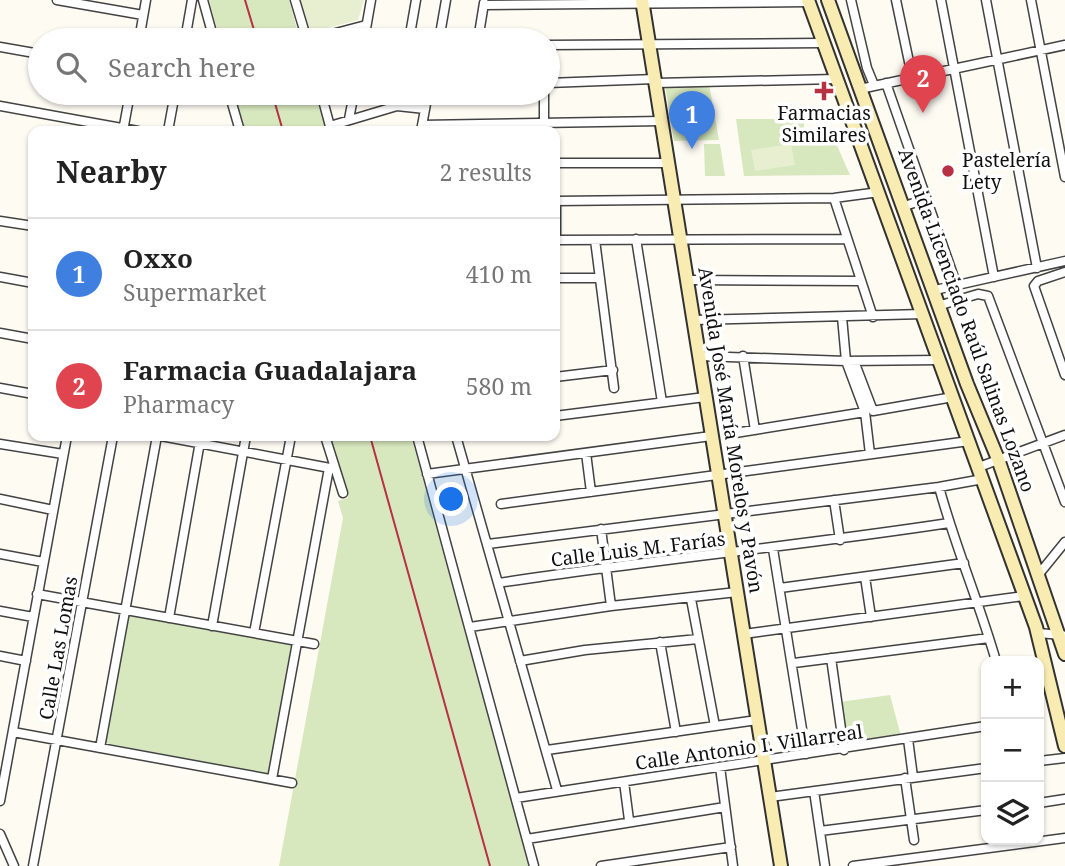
<!DOCTYPE html>
<html lang="en">
<head>
<meta charset="utf-8">
<style>
  body { margin:0; font-family:"Noto Serif",serif; background:#f2f2f2; color:#222 }
  .controls { position:absolute; right:21px; bottom:21px; display:grid; overflow:hidden; border-radius:14px; box-shadow:0 2px 5px #0004 }
  .controls button { width:63px; height:63px; display:grid; place-items:center; padding:0; border:0; border-bottom:2px solid #e0e0e0; background:#fff; color:#222; font:35px sans-serif }
  .you { position:absolute; left:452px; top:500px; width:24px; height:24px; margin:-18px; border:5px solid #fff; border-radius:50%; background:#1a73e8; box-shadow:0 0 0 10px #1a73e833 }
  .badge { display:grid; place-items:center; width:46px; height:46px; border-radius:50%; background:#0f766e; color:#fff; font-size:23px; font-weight:700 }
  .pin { position:absolute; translate:-50% -58px; filter:drop-shadow(0 2px 4px #0008) }
  .pin::after { content:''; position:absolute; top:37px; width:24px; height:21px; background:inherit; clip-path:polygon(0 0,100% 0,50% 100%) }
  .list { margin:0; padding:0; list-style:none }
  h2 { display:flex; justify-content:space-between; align-items:center; height:91px; margin:0; padding:0 28px; font-size:30px }
  h2 small { font-size:23px; font-weight:400; color:#767676 }
  .list li { display:grid; grid-template-columns:46px 1fr auto; gap:21px; align-items:center; box-sizing:border-box; height:112px; padding:0 28px; border-top:2px solid #e0e0e0 }
  .list b { display:block; font-size:26px; white-space:nowrap }
  .list p { margin:0; font-size:23px; white-space:nowrap; color:#767676 }
  .list em { font-size:23px; font-style:normal; color:#767676 }
  .icon { flex:none; width:38px; height:38px; fill:none; stroke:currentColor; stroke-width:2; stroke-linecap:round; stroke-linejoin:round }
  .map { position:relative; flex:none; width:1065px; height:866px; overflow:hidden }
  .search { position:absolute; background:#fff; box-shadow:0 2px 5px #0004; left:28px; top:28px; width:532px; height:77px; display:flex; align-items:center; gap:18px; box-sizing:border-box; padding:0 24px; border-radius:38px; color:#767676; font-size:26px }
  .panel { position:absolute; background:#fff; box-shadow:0 2px 5px #0004; left:28px; top:126px; width:532px; height:315px; border-radius:14px }
  .map>svg:first-child { display:block }
  .green { fill:#d7e7be }
  .pitch { fill:#e7efd0 }
  .lines { fill:none; stroke-linecap:round; stroke-linejoin:round }
  .street-casing { stroke:#434343; stroke-width:11 }
  .secondary-casing { stroke:#323232; stroke-width:16 }
  .street { stroke:#fff; stroke-width:8 }
  .secondary { stroke:#f9ecb3; stroke-width:12 }
  .rail { stroke:#b73043; stroke-width:2 }
  .poi-dot { fill:#b73043; stroke:#fff; stroke-width:2.5 }
  .labels { text-anchor:middle; stroke-width:7; stroke-linejoin:round; paint-order:stroke }
  .poi-label { font-size:19px; fill:#101010; stroke:#fff }
  .street-label { font-size:19px; fill:#101010; stroke:#fff }
</style>
</head>
<body>
<div class="map">
<svg width="1065" height="866" viewBox="0 0 1065 866">
  <rect width="100%" height="100%" fill="#fefbf3"/>
  <path class="green" d="M 209,0 L 289,0 L 300,40 L 220,40 Z
    M 709,84 L 719,140 L 674,141 L 665,85 Z
    M 234,93 L 315,93 L 326,131 L 245,131 Z
    M 736,119 L 804,119 L 804,135 L 831,132 L 850,175 L 744,176 Z
    M 704,144 L 720,144 L 725,176 L 705,176 Z
    M 330,436 L 411,436 L 529,866 L 279,866 L 343,518 L 338,501 L 348,498 Z
    M 128,615 L 291,645 L 269,774 L 105,743 Z
    M 890,695 L 901,736 L 848,746 L 840,702 Z"/>
  <path class="pitch" d="M 300,0 L 364,0 L 358,20 L 312,32 L 308,31 Z
    M 791,144 L 795,165 L 755,171 L 751,150 Z"/>
  <g class="lines">
    <g class="street-casing">
      <path id="street" d="M 57,0 L 143,15
        M 203,0 L 214,40
        M 295,0 L 307,40
        M 851,0 L 867,68 L 874,85
        M 896,0 L 912,76
        M 941,0 L 994,277
        M 986,0 L 1037,268
        M 1031,0 L 1065,177
        M 484,5 L 809,2
        M 139,40 L 146,0
        M 185,40 L 192,0
        M 309,40 L 366,25
        M 364,40 L 371,0
        M 409,40 L 416,0
        M 439,40 L 446,0
        M 478,40 L 484,3
        M 548,45 L 822,43
        M 0,47 L 40,54
        M 548,83 L 655,79
        M 656,83 L 836,79
        M 886,83 L 957,286
        M 860,89 L 1065,45
        M 229,93 L 240,131
        M 321,93 L 331,130
        M 544,93 L 544,124
        M 0,106 L 138,131
        M 397,106 L 399,93
        M 349,119 L 354,93
        M 422,125 L 662,121
        M 330,126 L 397,106 L 425,109
        M 123,131 L 130,93
        M 168,131 L 175,93
        M 421,131 L 428,93
        M 555,163 L 668,163
        M 834,198 L 873,317
        M 555,201 L 834,198 L 879,192
        M 556,201 L 556,240
        M 905,206 L 925,199
        M 0,221 L 33,226
        M 636,239 L 662,402
        M 555,240 L 845,239
        M 595,240 L 614,388
        M 1065,272 L 1038,281 L 1034,286 L 1065,375
        M 0,277 L 33,283
        M 555,278 L 600,278
        M 688,280 L 861,281
        M 935,290 L 1065,261
        M 941,305 L 978,294 L 988,296 L 1065,502
        M 842,317 L 846,361 L 865,412 L 870,454
        M 694,320 L 923,314
        M 0,333 L 33,339
        M 700,356 L 846,361 L 940,360
        M 743,356 L 755,430
        M 854,361 L 873,411 L 953,397
        M 555,377 L 613,370
        M 0,388 L 33,394
        M 555,416 L 705,397
        M 729,434 L 865,412
        M 161,436 L 335,469
        M 325,436 L 343,493
        M 417,436 L 534,866
        M 456,436 L 557,790
        M 0,444 L 63,454
        M 586,453 L 591,492
        M 979,467 L 1065,435
        M 427,474 L 711,436
        M 939,487 C 955,546 979,602 996,661
        M 0,499 L 53,510
        M 834,500 L 840,540
        M 501,504 L 969,441
        M 601,529 L 611,606
        M 488,544 L 939,487 L 983,479
        M 773,549 L 806,754
        M 0,554 L 43,562
        M 1039,574 L 1065,542
        M 865,577 L 871,617
        M 498,583 C 648,560 799,546 949,523
        M 780,588 L 964,563
        M 37,594 L 314,644
        M 691,599 L 715,726
        M 0,611 L 33,617
        M 169,618 L 201,436
        M 212,626 L 246,436
        M 470,627 L 611,606 L 737,592
        M 254,633 L 291,436
        M 1038,633 L 1062,635
        M 744,634 L 1024,596
        M 660,642 L 676,732
        M 0,656 L 26,661
        M 831,658 L 844,750
        M 520,661 L 585,650 L 698,639
        M 794,663 L 989,638
        M 13,732 L 292,783
        M 908,739 L 913,777
        M 100,748 L 157,436
        M 547,750 L 757,720
        M 1039,761 L 1065,758
        M 720,767 L 733,866
        M 905,778 L 914,840
        M 272,779 L 329,468
        M 624,782 L 629,820
        M 814,791 L 825,866
        M 770,797 L 986,768
        M 516,798 L 986,726
        M 0,801 L 67,436
        M 1039,803 L 1065,799
        M 820,831 L 986,810
        M 0,834 L 14,866
        M 527,839 L 725,807
        M 33,866 L 113,436
        M 601,866 L 731,847
        M 853,866 L 1065,838"/>
    </g>
    <g class="secondary-casing">
      <path id="secondary" d="M 642,0 L 781,866
        M 808,0 L 1036,627 L 1065,746
        M 828,0 L 967,384 L 998,459 L 1065,654"/>
    </g>
    <use href="#street" class="street"/>
    <use href="#secondary" class="secondary"/>
    <path class="rail" d="M 245,0 L 257,40
      M 272,93 L 283,131
      M 370,436 L 490,866"/>
  </g>
  <g class="poi-dot">
    <path d="M820.5 80.5h7v7h7v7h-7v7h-7v-7h-7v-7h7z"/>
    <circle cx="948" cy="171" r="7"/>
  </g>
  <g class="labels">
    <g class="poi-label">
      <text x="824" y="120">Farmacias<tspan x="824" dy="22">Similares</tspan></text>
      <text x="962" y="167" text-anchor="start">Pastelería<tspan x="962" dy="22">Lety</tspan></text>
    </g>
    <g class="street-label">
      <text transform="translate(967 320) rotate(70)" y="7">Avenida Licenciado Raúl Salinas Lozano</text>
      <text transform="translate(731 430) rotate(81)" y="7">Avenida José María Morelos y Pavón</text>
      <text transform="translate(638 549) rotate(-7)" y="7">Calle Luis M. Farías</text>
      <text transform="translate(58 648) rotate(-80)" y="7">Calle Las Lomas</text>
      <text transform="translate(749 747) rotate(-8)" y="7">Calle Antonio I. Villarreal</text>
    </g>
  </g>
</svg>
<div class="controls">
<button>+</button>
<button>−</button>
<button><svg class="icon" aria-label="layers" viewBox="0 0 24 24"><path d="M12 4l9 5-9 5-9-5zM3 14l9 5 9-5"/></svg></button>
</div>
<div class="you"></div>
<div class="pin badge" style="left:692px;top:149px;background:#3f7fe0">1</div>
<div class="pin badge" style="left:923px;top:113px;background:#e0444e">2</div>
<div class="search"><svg class="icon" aria-label="search" viewBox="0 0 24 24"><circle cx="10" cy="10" r="6"/><path d="M15 15l6 6"/></svg>Search here</div>
<section class="panel">
<h2>Nearby<small>2 results</small></h2>
<ul class="list">
<li><span class="badge" style="background:#3f7fe0">1</span><div><b>Oxxo</b><p>Supermarket</p></div><em>410 m</em></li>
<li><span class="badge" style="background:#e0444e">2</span><div><b>Farmacia Guadalajara</b><p>Pharmacy</p></div><em>580 m</em></li>
</ul>
</section>
</div>
</body>
</html>
